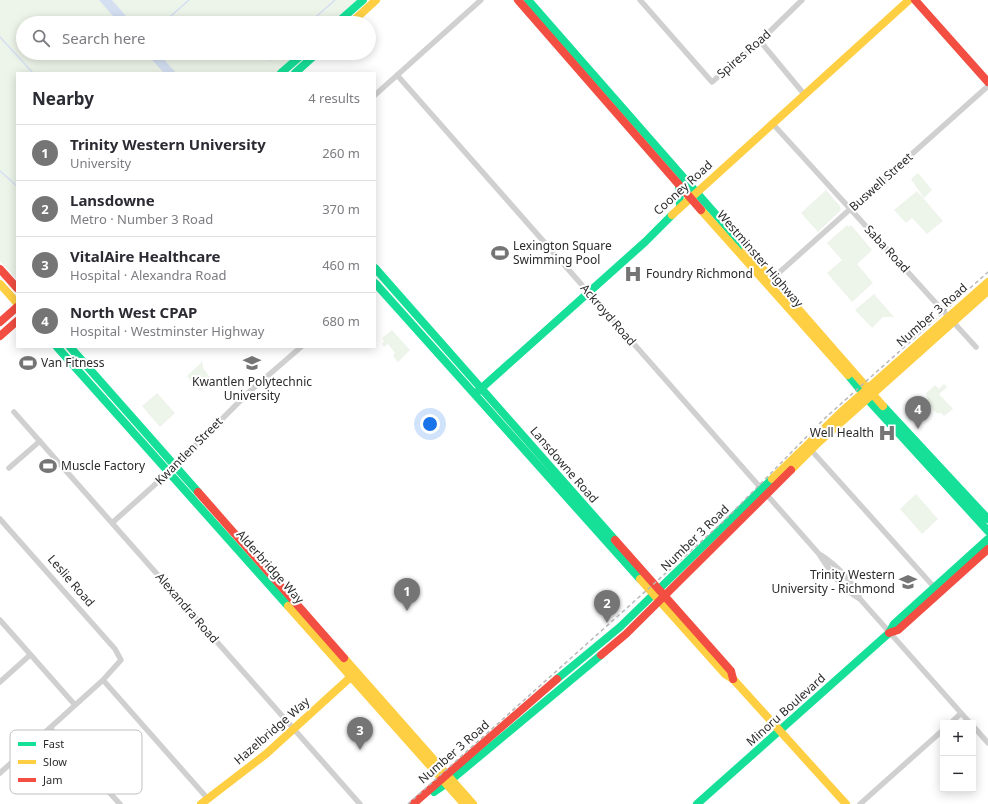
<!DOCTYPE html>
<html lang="en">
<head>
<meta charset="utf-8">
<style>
  body { margin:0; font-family:"Noto Sans",sans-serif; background:#f2f2f3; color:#2b2b33 }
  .controls { position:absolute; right:12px; bottom:12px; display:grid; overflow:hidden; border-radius:0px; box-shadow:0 2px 10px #0003 }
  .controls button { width:36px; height:36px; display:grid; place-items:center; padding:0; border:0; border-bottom:1px solid #e1e1e2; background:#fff; color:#2b2b33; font:20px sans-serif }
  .you { position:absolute; left:430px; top:424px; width:14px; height:14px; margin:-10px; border:3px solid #fff; border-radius:50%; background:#1a73e8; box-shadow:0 0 0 6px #1a73e833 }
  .badge { display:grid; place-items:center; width:26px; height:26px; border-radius:50%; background:#757575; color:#fff; font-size:13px; font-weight:700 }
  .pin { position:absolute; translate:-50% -33px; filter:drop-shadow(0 1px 2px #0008) }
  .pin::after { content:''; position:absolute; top:21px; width:14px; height:12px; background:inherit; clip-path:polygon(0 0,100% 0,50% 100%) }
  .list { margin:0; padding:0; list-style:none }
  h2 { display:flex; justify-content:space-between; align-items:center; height:52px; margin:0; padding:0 16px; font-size:17px }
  h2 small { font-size:13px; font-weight:400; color:#7c7c81 }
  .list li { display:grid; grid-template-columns:26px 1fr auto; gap:12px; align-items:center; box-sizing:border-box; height:56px; padding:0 16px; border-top:1px solid #e1e1e2 }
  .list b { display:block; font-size:15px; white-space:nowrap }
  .list p { margin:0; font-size:13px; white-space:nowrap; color:#7c7c81 }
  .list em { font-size:13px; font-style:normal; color:#7c7c81 }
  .icon { flex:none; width:22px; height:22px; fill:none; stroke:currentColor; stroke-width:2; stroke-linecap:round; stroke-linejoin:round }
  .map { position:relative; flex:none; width:988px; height:804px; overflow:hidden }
  .search { position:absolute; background:#fff; box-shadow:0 2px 10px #0003; left:16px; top:16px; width:360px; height:44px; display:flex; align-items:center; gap:10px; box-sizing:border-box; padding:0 14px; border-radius:22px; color:#7c7c81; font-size:15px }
  .panel { position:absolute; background:#fff; box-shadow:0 2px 10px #0003; left:16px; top:72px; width:360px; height:276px; border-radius:0px }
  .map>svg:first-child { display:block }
  .green { fill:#edf4e9 }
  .water { fill:#d4e0f2 }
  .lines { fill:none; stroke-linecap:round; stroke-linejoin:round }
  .stream { stroke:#d4e0f2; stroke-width:1.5 }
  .street { stroke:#d0d0d0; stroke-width:5.5 }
  .fast { stroke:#16e098; stroke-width:8 }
  .slow { stroke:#ffcf43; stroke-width:8 }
  .jam { stroke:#f24e42; stroke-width:8 }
  .rail { stroke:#b8b8b8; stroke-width:1.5; stroke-dasharray:4 3; stroke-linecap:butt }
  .labels { text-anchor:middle; stroke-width:4; stroke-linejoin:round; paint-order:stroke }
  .street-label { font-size:12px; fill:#2b2b2b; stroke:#fff }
  .poi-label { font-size:12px; fill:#2b2b2b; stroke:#fff; text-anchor:start }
  .key { fill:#fff; stroke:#bfbfbf; stroke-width:1 }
  .key-label { font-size:11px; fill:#2b2b2b }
</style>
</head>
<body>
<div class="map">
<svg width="988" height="804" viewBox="0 0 988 804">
  <rect width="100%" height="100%" fill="#fff"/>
  <path class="green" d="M 0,0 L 357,0 L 331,23 L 23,23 L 23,53 L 298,53 L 276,73 L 17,73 L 17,280 L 0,261 Z
    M 918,173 L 932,190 L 924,198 L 911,179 Z
    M 826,190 L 840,206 L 841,210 L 818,232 L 801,213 Z
    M 917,191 L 943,221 L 927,234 L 912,218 L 906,223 L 894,210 Z
    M 847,225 L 849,227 L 851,225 L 872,250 L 857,264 L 873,283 L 852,302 L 827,273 L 842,260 L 827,243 Z
    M 874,294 L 894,317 L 883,317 L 872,328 L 855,310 Z
    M 392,330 L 410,350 L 398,362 L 393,356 L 395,353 L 388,344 L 384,347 L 382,344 L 384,341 L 382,338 Z
    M 202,360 L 203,368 L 212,380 L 200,391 L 187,376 L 201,363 Z
    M 944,384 L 947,387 L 939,394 L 953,409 L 944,416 L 941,413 L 936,413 L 929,404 L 926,393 L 935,385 L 939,389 Z
    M 157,393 L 175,413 L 160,427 L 142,406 Z
    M 916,494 L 938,519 L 922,534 L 900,509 Z"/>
  <path class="water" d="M 99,0 L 112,0 L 132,23 L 119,23 Z
    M 146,53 L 158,53 L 176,73 L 164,73 Z"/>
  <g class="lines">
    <path class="stream" d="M 163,23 L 189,0
      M 309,23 L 335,0
      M 0,37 L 33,73
      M 271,60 L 276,53
      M 0,171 L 17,186"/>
    <path class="street" d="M 640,0 L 712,82 L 760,41 L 802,0
      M 760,41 L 804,94
      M 397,75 L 819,554 C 829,570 843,590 860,599
      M 375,95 L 481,0
      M 772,123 L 976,347
      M 773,278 L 988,86
      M 14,412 L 360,804
      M 811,450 L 934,587
      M 9,468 L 40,441
      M 0,519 L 115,649 L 121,660 L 103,680 L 0,773
      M 112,523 L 169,472 L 249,392 L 301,347
      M 821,555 C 836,565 854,582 860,599 L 970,723
      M 0,620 L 75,705
      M 103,680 L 208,799
      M 0,682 L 30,655
      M 951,723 L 961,713
      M 973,726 L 988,743
      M 50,728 L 120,804
      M 860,804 L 943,730"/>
    <path class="fast" d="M 528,0 L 746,249
      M 337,23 L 363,0
      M 281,73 L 304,53
      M 295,73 L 317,53
      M 679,184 L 680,207
      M 375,268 L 615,540
      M 375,283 L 640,579
      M 57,347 L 288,606
      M 70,347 L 198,492
      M 848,375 L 871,403 L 988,531
      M 475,394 L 645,242 L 672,215
      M 883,406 L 988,519
      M 557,679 L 620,627 L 772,479
      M 434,792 L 451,780 L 601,655
      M 697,804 L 889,633 L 894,624 L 988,539"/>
    <path class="slow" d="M 351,23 L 376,0
      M 701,210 L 848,375
      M 672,215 L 909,0
      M 746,249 L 883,406
      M 0,284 L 17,303
      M 791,470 L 819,442 L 988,291
      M 772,479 L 840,413 L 988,282
      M 640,579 L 725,674 L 733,679 L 846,804
      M 288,606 L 464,804
      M 344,658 L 473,804
      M 201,804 L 266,754 L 354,674"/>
    <path class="jam" d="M 518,0 L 701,210
      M 915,0 L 988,82
      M 0,269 L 17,288
      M 0,322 L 17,307
      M 0,336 L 17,321
      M 198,492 L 344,658
      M 615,540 L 731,671 L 733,679
      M 889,633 L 898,630 L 988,549
      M 601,655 L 626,634 L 791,470
      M 413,804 L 557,679"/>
    <path class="rail" d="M 408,804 L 724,521 L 824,419 L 988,272"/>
  </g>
  <defs>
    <g id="stadium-bare" transform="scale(1.38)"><path d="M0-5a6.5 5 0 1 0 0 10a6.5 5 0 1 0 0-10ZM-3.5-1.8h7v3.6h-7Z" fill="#757575" stroke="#fff" stroke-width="2.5" paint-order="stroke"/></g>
    <g id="hospital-bare" transform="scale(1.38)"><path d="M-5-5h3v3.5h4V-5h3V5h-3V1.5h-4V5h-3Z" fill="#757575" stroke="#fff" stroke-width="2.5" paint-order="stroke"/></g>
    <g id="university-bare" transform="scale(1.38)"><path d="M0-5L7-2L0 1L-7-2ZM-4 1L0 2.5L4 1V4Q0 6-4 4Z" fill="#757575" stroke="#fff" stroke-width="2.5" paint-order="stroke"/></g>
  </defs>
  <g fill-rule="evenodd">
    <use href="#stadium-bare" x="500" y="253"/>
    <use href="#hospital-bare" x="633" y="274"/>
    <use href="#stadium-bare" x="28" y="363"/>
    <use href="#university-bare" x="252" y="363"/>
    <use href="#hospital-bare" x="887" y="433"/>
    <use href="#stadium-bare" x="48" y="466"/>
    <use href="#university-bare" x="908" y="582"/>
  </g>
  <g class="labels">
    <g class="street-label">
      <text transform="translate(744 54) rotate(-41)" y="4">Spires Road</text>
      <text transform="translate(881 182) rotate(-42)" y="4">Buswell Street</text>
      <text transform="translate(683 188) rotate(-42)" y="4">Cooney Road</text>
      <text transform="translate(887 249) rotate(47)" y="4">Saba Road</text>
      <text transform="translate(760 259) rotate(49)" y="4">Westminster Highway</text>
      <text transform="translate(608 315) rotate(49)" y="4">Ackroyd Road</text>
      <text transform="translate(932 315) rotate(-41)" y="4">Number 3 Road</text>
      <text transform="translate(189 451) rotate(-45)" y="4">Kwantlen Street</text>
      <text transform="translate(564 465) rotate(49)" y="4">Lansdowne Road</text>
      <text transform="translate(695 538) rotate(-44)" y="4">Number 3 Road</text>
      <text transform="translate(270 567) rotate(48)" y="4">Alderbridge Way</text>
      <text transform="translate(71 581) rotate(49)" y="4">Leslie Road</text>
      <text transform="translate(187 608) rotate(49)" y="4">Alexandra Road</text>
      <text transform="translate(786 710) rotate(-42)" y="4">Minoru Boulevard</text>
      <text transform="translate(272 731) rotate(-41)" y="4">Hazelbridge Way</text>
      <text transform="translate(454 752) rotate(-41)" y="4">Number 3 Road</text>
    </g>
    <g class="poi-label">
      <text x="513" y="250">Lexington Square<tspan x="513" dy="14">Swimming Pool</tspan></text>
      <text x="646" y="278">Foundry Richmond</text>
      <text x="41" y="367">Van Fitness</text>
      <text x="252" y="386" text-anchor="middle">Kwantlen Polytechnic<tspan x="252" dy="14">University</tspan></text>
      <text x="874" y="437" text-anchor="end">Well Health</text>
      <text x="61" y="470">Muscle Factory</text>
      <text x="895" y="579" text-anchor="end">Trinity Western<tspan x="895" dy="14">University - Richmond</tspan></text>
    </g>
  </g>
  <rect x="10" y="730" width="132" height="64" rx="6" class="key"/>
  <rect x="18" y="742" width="18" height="4" fill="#16e098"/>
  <rect x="18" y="760" width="18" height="4" fill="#ffcf43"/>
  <rect x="18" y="778" width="18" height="4" fill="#f24e42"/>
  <g class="key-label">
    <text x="43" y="748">Fast</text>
    <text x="43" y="766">Slow</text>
    <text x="43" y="784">Jam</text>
  </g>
</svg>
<div class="controls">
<button>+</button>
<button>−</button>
</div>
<div class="you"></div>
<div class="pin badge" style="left:407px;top:611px">1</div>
<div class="pin badge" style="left:607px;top:623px">2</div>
<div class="pin badge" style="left:360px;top:750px">3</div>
<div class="pin badge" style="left:918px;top:429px">4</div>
<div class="search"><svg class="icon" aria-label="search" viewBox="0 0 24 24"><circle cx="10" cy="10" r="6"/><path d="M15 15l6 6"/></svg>Search here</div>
<section class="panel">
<h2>Nearby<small>4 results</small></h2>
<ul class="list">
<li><span class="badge">1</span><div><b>Trinity Western University</b><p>University</p></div><em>260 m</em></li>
<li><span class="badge">2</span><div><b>Lansdowne</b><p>Metro · Number 3 Road</p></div><em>370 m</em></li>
<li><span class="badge">3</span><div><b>VitalAire Healthcare</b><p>Hospital · Alexandra Road</p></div><em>460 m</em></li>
<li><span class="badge">4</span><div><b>North West CPAP</b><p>Hospital · Westminster Highway</p></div><em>680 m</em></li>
</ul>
</section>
</div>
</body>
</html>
